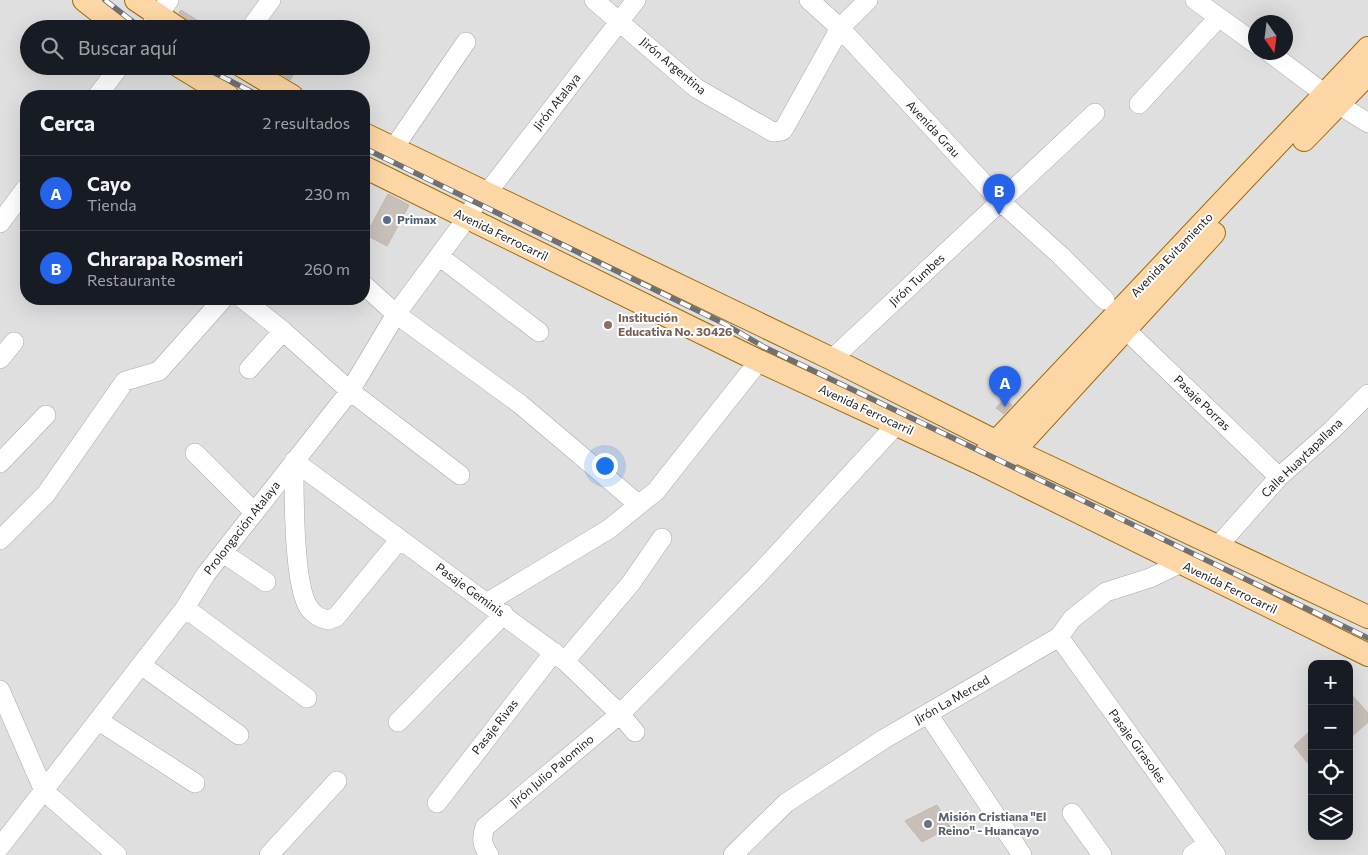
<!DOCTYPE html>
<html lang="es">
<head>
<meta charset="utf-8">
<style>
  body { margin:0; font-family:Commissioner,sans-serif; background:#242831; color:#f1f3f6 }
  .controls { position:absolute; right:15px; bottom:15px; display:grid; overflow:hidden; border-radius:10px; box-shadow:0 5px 20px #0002 }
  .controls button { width:45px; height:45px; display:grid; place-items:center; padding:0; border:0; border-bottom:1px solid #363941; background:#171b24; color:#f1f3f6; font:25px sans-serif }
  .compass { position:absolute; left:1248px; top:15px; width:45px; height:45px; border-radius:50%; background:#171b24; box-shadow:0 5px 20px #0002; rotate:166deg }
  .you { position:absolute; left:604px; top:465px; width:18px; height:18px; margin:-12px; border:4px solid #fff; border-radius:50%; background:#1a73e8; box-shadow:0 0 0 8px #1a73e833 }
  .badge { display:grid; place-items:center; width:32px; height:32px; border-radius:50%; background:#2563eb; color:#fff; font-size:16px; font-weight:700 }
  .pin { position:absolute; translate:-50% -41px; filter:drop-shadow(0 1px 2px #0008) }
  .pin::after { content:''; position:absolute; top:26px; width:18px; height:15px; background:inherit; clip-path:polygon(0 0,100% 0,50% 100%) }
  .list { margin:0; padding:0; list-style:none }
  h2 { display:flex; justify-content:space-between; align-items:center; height:65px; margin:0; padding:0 20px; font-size:21px }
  h2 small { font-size:16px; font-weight:400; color:#9ea1a6 }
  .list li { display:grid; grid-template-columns:32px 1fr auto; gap:15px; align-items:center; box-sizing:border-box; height:75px; padding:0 20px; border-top:1px solid #363941 }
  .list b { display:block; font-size:19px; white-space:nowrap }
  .list p { margin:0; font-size:16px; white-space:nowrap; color:#9ea1a6 }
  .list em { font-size:16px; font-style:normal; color:#9ea1a6 }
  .icon { flex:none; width:28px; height:28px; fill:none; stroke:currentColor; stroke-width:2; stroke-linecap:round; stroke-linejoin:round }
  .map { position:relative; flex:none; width:1368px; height:855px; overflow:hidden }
  .search { position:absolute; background:#171b24; box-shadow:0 5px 20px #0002; left:20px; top:20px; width:350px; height:55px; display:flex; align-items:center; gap:12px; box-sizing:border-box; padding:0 18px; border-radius:28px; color:#9ea1a6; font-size:19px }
  .panel { position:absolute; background:#171b24; box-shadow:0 5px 20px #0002; left:20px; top:90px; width:350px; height:215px; border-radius:20px }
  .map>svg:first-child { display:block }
  .residential { fill:#e0dfdf; fill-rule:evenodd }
  .building { fill:#c7bfb8; stroke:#c4b6ab }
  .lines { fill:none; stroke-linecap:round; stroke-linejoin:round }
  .minor-casing { stroke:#a9a9a9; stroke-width:20 }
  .major-casing { stroke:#a06b00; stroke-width:24 }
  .minor { stroke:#fff; stroke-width:19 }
  .major { stroke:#fcd6a4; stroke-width:22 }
  .rail-casing { stroke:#707070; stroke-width:5.5 }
  .rail { stroke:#fff; stroke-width:4; stroke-dasharray:11; stroke-linecap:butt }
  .service-dot { fill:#5c6f8a; stroke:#fff; stroke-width:2 }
  .education-dot { fill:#8d6e63; stroke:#fff; stroke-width:2 }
  .worship-dot { fill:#6b7280; stroke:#fff; stroke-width:2 }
  .labels { text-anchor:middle; stroke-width:4; stroke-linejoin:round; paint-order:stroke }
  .street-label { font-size:12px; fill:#222; stroke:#fff }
  .service-label { font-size:12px; font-weight:bold; fill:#4e5e75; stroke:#fff; text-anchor:start }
  .education-label { font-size:12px; font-weight:bold; fill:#785e54; stroke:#fff; text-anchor:start }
  .worship-label { font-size:12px; font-weight:bold; fill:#5b616d; stroke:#fff; text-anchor:start }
</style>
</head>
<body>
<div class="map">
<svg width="1368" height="855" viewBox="0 0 1368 855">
  <rect width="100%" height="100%" fill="#f2efe9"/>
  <path class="residential" d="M 0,0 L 1368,0 L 1368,855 L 0,855 ZM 1256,22 L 1286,22 L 1286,52 L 1256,52 ZM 29,29 L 361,29 L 361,66 L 29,66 ZM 26,96 L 364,96 L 364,299 L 26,299 ZM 1312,664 L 1349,664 L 1349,836 L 1312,836 Z"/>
  <path class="building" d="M 181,10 L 211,29 L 192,28 L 191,23 L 179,13 Z
    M 287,66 L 300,66 L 290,80 L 281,74 Z
    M 388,194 L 409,205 L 387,246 L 366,235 Z
    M 1004,399 L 1012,405 L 1004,414 L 996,408 Z
    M 1349,692 L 1368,713 L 1368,722 L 1349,739 Z
    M 1312,729 L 1312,768 L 1294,746 Z
    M 937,805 L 950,827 L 922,842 L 905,821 Z"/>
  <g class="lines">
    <g class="minor-casing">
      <path id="minor" d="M 594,0 L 696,88 L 773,132 L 782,131 L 785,127 L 840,28 L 868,0
        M 809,0 L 840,28 L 1001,202 L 1060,255 L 1105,300
        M 1195,0 L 1256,44
        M 149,29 L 169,0
        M 250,29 L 271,0
        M 1269,52 L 1338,104 L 1368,123
        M 97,96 L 120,66
        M 1139,104 L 1218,18
        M 393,149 L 466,42
        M 0,223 L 26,188
        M 439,256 L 539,332
        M 364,285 L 396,314 L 520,404 L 638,504
        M 243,299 L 283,331 L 350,391 L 460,475
        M 1125,329 L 1279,477
        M 0,359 L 14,342
        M 832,359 L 1095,113
        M 249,369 L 283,331
        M 195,453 L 254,512
        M 294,461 L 565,661 L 620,714 L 635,732
        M 294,461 C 294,491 293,585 309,608 C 314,615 319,618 328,620 L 336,617 L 400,539
        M 0,463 L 46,415
        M 0,540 L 46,494 L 125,381 L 159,371 L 223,299
        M 1218,546 L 1279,477 L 1332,430 L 1368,394
        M 223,553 L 266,582
        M 488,602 L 609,529 L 656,491 L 759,361
        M 185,608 L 307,698
        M 1059,637 L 1216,855
        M 565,661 L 631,583 L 662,538
        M 141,665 L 239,735
        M 0,690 L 44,791 L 117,855
        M 928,714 L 1022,855
        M 99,721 L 195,783
        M 398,722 L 504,614
        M 437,803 L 554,652
        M 1072,813 L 1102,855
        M 0,847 L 185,608 L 206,574 L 350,391 L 396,314 L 467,218 L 476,203 L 487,193 L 636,0
        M 269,855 L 337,781
        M 489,855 C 482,845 481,839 485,827 L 620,714 L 757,576 L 896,425
        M 733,855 L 786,803 L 884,739 L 1059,637 L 1072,619 L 1106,592 L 1150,578 L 1181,563
        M 1192,855 L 1207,844"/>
    </g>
    <g class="major-casing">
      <path id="major" d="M 84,0 L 121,29
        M 136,0 L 179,29
        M 179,66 L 228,96
        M 242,66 L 292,96
        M 364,134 L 832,359 L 1013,450 L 1368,617
        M 1304,140 L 1368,74
        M 364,167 L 759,361 L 977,462 L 1368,655
        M 987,451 L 1368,48
        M 1004,462 L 1214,233"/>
    </g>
    <use href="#minor" class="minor"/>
    <use href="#major" class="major"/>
    <g class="rail-casing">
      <path id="rail" d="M 105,0 L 142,29
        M 201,66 L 260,96
        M 364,148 L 723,323 L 764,347 L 1368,638"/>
    </g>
    <use href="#rail" class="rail"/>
  </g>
  <circle class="service-dot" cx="387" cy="220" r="5"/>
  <circle class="education-dot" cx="608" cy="325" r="5"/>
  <circle class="worship-dot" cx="928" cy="824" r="5"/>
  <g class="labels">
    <g class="street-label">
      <text transform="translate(673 66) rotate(40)" y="4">Jirón Argentina</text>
      <text transform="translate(557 102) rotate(-52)" y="4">Jirón Atalaya</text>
      <text transform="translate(933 129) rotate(47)" y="4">Avenida Grau</text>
      <text transform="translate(501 235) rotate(26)" y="4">Avenida Ferrocarril</text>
      <text transform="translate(1172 255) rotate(-46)" y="4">Avenida Evitamiento</text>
      <text transform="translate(917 280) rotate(-43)" y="4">Jirón Tumbes</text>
      <text transform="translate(1202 403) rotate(44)" y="4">Pasaje Porras</text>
      <text transform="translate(866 410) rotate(25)" y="4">Avenida Ferrocarril</text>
      <text transform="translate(1302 458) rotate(-44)" y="4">Calle Huaytapallana</text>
      <text transform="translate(242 528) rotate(-52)" y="4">Prolongación Atalaya</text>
      <text transform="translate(1230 588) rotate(26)" y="4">Avenida Ferrocarril</text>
      <text transform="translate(470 590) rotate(36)" y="4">Pasaje Geminis</text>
      <text transform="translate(952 700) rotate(-30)" y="4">Jirón La Merced</text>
      <text transform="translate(495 727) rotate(-52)" y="4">Pasaje Rivas</text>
      <text transform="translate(1137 746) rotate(54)" y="4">Pasaje Girasoles</text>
      <text transform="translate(552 771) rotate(-40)" y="4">Jirón Julio Palomino</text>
    </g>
    <g class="service-label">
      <text x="397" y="224">Primax</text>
    </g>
    <g class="education-label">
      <text x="618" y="322">Institución<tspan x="618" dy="14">Educativa No. 30426</tspan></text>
    </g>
    <g class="worship-label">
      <text x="938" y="821">Misión Cristiana "El<tspan x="938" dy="14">Reino" - Huancayo</tspan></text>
    </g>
  </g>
</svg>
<div class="controls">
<button>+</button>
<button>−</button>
<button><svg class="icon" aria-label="locate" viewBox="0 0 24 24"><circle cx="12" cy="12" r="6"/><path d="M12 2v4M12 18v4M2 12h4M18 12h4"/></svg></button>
<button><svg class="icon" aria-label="layers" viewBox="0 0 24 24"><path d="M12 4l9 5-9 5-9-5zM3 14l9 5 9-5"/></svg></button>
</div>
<svg class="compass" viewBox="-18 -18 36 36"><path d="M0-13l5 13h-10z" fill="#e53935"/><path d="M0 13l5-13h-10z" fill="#9ea1a6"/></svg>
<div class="you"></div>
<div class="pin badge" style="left:1005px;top:407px">A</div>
<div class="pin badge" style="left:999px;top:215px">B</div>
<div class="search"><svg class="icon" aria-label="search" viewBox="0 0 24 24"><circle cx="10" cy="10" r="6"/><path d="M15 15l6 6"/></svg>Buscar aquí</div>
<section class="panel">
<h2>Cerca<small>2 resultados</small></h2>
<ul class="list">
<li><span class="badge">A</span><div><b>Cayo</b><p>Tienda</p></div><em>230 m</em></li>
<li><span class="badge">B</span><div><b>Chrarapa Rosmeri</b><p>Restaurante</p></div><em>260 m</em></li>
</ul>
</section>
</div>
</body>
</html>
